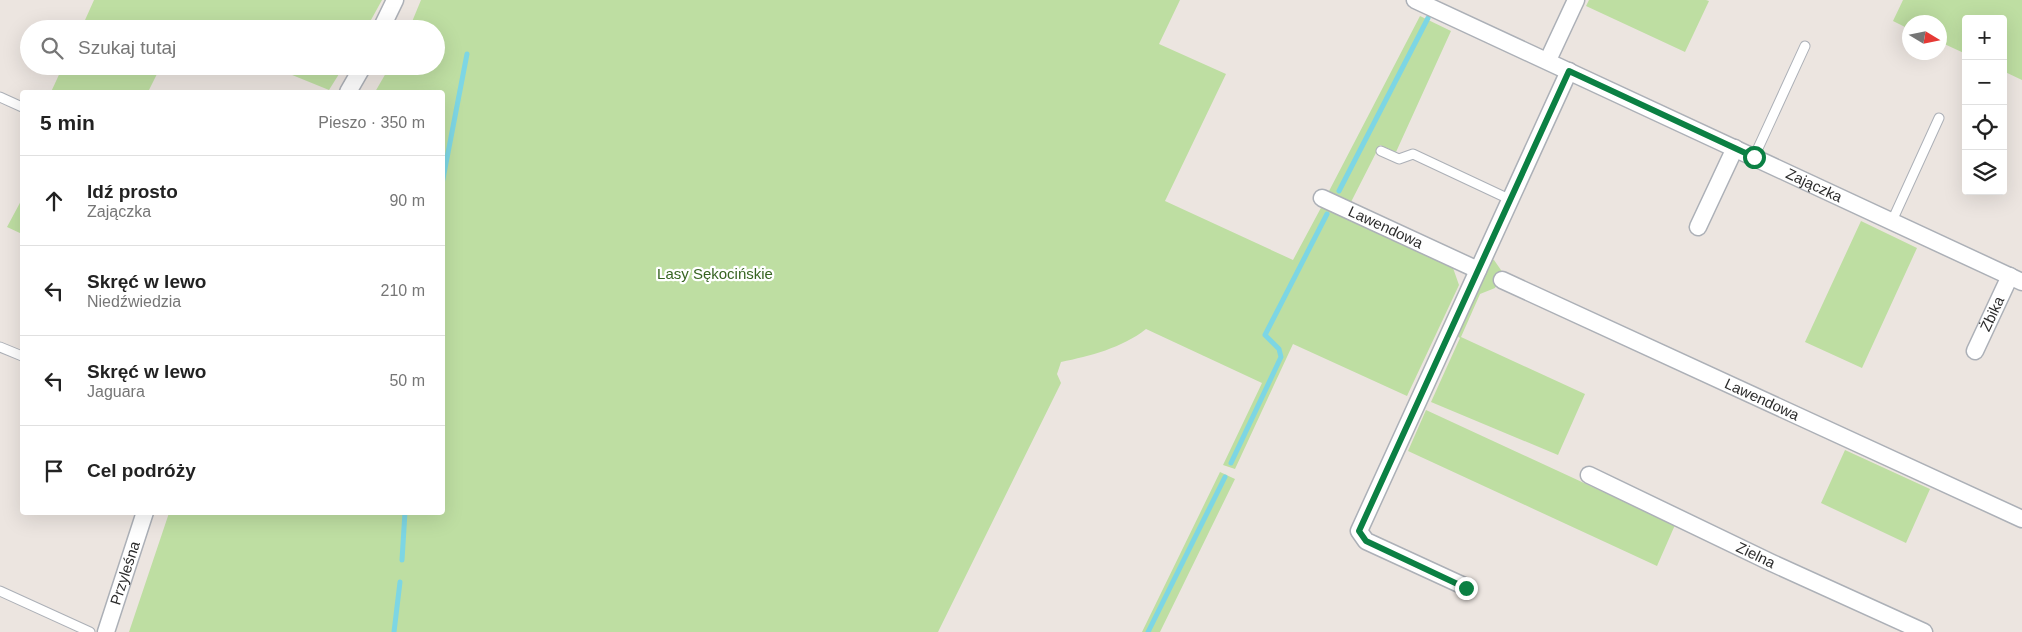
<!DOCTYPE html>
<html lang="pl">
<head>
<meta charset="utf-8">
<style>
  body { margin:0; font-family:Arial,sans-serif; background:#f2f2f2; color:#222 }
  .controls { position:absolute; right:15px; top:15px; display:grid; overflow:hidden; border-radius:5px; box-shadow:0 5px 20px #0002 }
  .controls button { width:45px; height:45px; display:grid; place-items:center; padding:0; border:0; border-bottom:1px solid #e0e0e0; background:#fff; color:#222; font:25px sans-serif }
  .compass { position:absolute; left:1902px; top:15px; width:45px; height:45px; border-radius:50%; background:#fff; box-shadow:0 5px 20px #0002; rotate:100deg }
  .stop { position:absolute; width:15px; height:15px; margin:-11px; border:4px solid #0b8043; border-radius:50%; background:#fff }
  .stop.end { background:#0b8043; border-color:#fff; box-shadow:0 1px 5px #0008 }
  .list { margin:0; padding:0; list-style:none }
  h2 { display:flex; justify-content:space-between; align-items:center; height:65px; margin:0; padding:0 20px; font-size:21px }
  h2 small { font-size:16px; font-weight:400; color:#767676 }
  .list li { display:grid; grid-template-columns:32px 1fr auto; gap:15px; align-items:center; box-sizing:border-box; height:90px; padding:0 20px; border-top:1px solid #e0e0e0 }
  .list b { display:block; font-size:19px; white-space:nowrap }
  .list p { margin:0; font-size:16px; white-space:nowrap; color:#767676 }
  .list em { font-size:16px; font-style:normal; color:#767676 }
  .icon { flex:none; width:28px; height:28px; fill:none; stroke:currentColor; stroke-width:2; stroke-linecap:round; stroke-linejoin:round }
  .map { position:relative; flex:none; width:2022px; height:632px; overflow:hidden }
  .search { position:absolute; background:#fff; box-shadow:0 5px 20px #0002; left:20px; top:20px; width:425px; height:55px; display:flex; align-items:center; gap:12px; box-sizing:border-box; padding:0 18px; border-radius:28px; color:#767676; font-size:19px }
  .panel { position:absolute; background:#fff; box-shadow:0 5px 20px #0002; left:20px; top:90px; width:425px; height:425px; border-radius:5px }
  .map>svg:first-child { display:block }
  .green { fill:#bedea2 }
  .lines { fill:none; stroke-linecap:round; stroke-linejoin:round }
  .stream { stroke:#7dd6e4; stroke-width:5 }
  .service-casing { stroke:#acb0b7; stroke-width:11 }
  .minor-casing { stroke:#acb0b7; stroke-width:19 }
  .service { stroke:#fff; stroke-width:9 }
  .minor { stroke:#fff; stroke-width:16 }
  .route { stroke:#0b8043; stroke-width:6 }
  .labels { text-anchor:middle; stroke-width:4.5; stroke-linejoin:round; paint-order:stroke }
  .street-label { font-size:15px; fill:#2c2c2c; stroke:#fff }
  .park-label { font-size:15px; fill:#376422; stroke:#fff }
</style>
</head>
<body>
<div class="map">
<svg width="2022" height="632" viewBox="0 0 2022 632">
  <rect width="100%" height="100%" fill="#ece5e0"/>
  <path class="green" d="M 94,0 L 382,0 L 366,29 L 81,29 Z
    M 421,0 L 1180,0 L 1159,44 L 1226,74 L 1165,201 L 1293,260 L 1323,204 L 1449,263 L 1453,268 L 1459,285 L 1407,396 L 1293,344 L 1235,469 L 1223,465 L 1262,383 L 1146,329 C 1122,348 1090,356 1061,362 L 1057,374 L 1061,383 L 938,632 L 129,632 L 169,513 L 442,512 L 442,92 L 375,92 L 390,66 L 436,66 L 436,29 L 409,29 Z
    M 1589,0 L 1706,0 L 1709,1 L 1685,52 L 1586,6 Z
    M 1903,0 L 2022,0 L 2022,80 L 2003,71 L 2003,19 L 1966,19 L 1966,54 L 1940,42 L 1940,22 L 1910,22 L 1909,29 L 1893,21 Z
    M 1420,16 L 1451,31 L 1396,152 L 1380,145 L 1351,202 L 1328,193 Z
    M 63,66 L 161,66 L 148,92 L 51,92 Z
    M 270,66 L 344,66 L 329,90 Z
    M 22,199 L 22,234 L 7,227 Z
    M 1861,221 L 1917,248 L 1862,368 L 1805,342 Z
    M 1488,258 L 1494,260 L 1503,273 L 1495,288 L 1480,294 L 1461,337 L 1585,394 L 1558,455 L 1431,402 L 1460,338 L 1455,335 Z
    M 1426,410 L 1675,525 L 1657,566 L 1408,451 Z
    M 1845,450 L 1930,489 L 1906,543 L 1821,503 Z
    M 1220,472 L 1235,479 L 1160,632 L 1142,632 Z"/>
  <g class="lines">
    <path class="stream" d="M 442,184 L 467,54
      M 1339,191 L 1428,18
      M 1231,463 L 1281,357 L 1279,349 L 1265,335 L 1327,214
      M 402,560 L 405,512
      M 394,632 L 400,582
      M 1148,632 L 1225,477"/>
    <g class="service-casing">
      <path id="service" d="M 0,97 L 22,107
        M 1381,151 L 1399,159 L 1413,154 L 1509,199
        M 1754,157 L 1805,46
        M 1892,221 L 1939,118
        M 0,347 L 22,356
        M 0,591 L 90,632"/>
    </g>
    <g class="minor-casing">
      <g id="minor">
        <path id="s1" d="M 1415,0 L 2022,282"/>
        <path d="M 381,29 L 395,0"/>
        <path d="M 1548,60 L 1576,0"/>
        <path d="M 348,92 L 363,66"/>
        <path id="s2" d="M 1322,198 L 1478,270"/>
        <path d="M 1698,227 L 1735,148"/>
        <path id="s3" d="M 1502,280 L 2022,519"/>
        <path id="s4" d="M 1975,351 L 2010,276"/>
        <path id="s5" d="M 1589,475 L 1772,563 L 1924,632"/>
        <path d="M 1466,587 L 1366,541 L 1359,531 L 1569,71"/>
        <path id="s6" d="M 106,632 L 145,512"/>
      </g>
    </g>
    <use href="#service" class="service"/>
    <use href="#minor" class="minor"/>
  </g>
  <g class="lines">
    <path class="route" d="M 1466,588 L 1366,541 L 1359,531 L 1569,71 L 1754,157"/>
  </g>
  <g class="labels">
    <g class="street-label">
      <text dy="5" stroke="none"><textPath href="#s1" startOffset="440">Zajączka</textPath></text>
      <text dy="5" stroke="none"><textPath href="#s2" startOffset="70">Lawendowa</textPath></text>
      <text dy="5" stroke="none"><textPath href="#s4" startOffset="41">Żbika</textPath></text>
      <text dy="5" stroke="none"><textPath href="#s3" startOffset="286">Lawendowa</textPath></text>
      <text dy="5" stroke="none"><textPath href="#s5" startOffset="185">Zielna</textPath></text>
      <text dy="5" stroke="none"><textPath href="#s6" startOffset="62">Przyleśna</textPath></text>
    </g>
    <g class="park-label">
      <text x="715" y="279">Lasy Sękocińskie</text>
    </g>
  </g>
</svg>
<div class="controls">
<button>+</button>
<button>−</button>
<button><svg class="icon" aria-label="locate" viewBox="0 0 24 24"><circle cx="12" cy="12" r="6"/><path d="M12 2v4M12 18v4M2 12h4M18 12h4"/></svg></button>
<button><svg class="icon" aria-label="layers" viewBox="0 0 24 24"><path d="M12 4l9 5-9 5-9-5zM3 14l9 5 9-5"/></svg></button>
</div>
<svg class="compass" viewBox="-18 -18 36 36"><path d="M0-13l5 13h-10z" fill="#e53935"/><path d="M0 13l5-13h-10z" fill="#767676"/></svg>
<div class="stop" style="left:1754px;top:157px"></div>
<div class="stop end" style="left:1466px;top:588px"></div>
<div class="search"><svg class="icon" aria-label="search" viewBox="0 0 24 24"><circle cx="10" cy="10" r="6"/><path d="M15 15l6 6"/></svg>Szukaj tutaj</div>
<section class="panel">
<h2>5 min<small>Pieszo · 350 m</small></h2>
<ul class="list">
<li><svg class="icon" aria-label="ahead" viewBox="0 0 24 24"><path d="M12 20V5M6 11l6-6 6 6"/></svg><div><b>Idź prosto</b><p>Zajączka</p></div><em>90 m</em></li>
<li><svg class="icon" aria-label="left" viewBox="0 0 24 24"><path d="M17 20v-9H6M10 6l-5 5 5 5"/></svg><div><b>Skręć w lewo</b><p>Niedźwiedzia</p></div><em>210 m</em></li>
<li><svg class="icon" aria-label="left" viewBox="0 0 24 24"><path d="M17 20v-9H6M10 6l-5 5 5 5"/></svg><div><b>Skręć w lewo</b><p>Jaguara</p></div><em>50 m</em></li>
<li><svg class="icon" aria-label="arrive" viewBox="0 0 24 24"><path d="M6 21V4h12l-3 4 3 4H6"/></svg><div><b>Cel podróży</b></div></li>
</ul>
</section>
</div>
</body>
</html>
